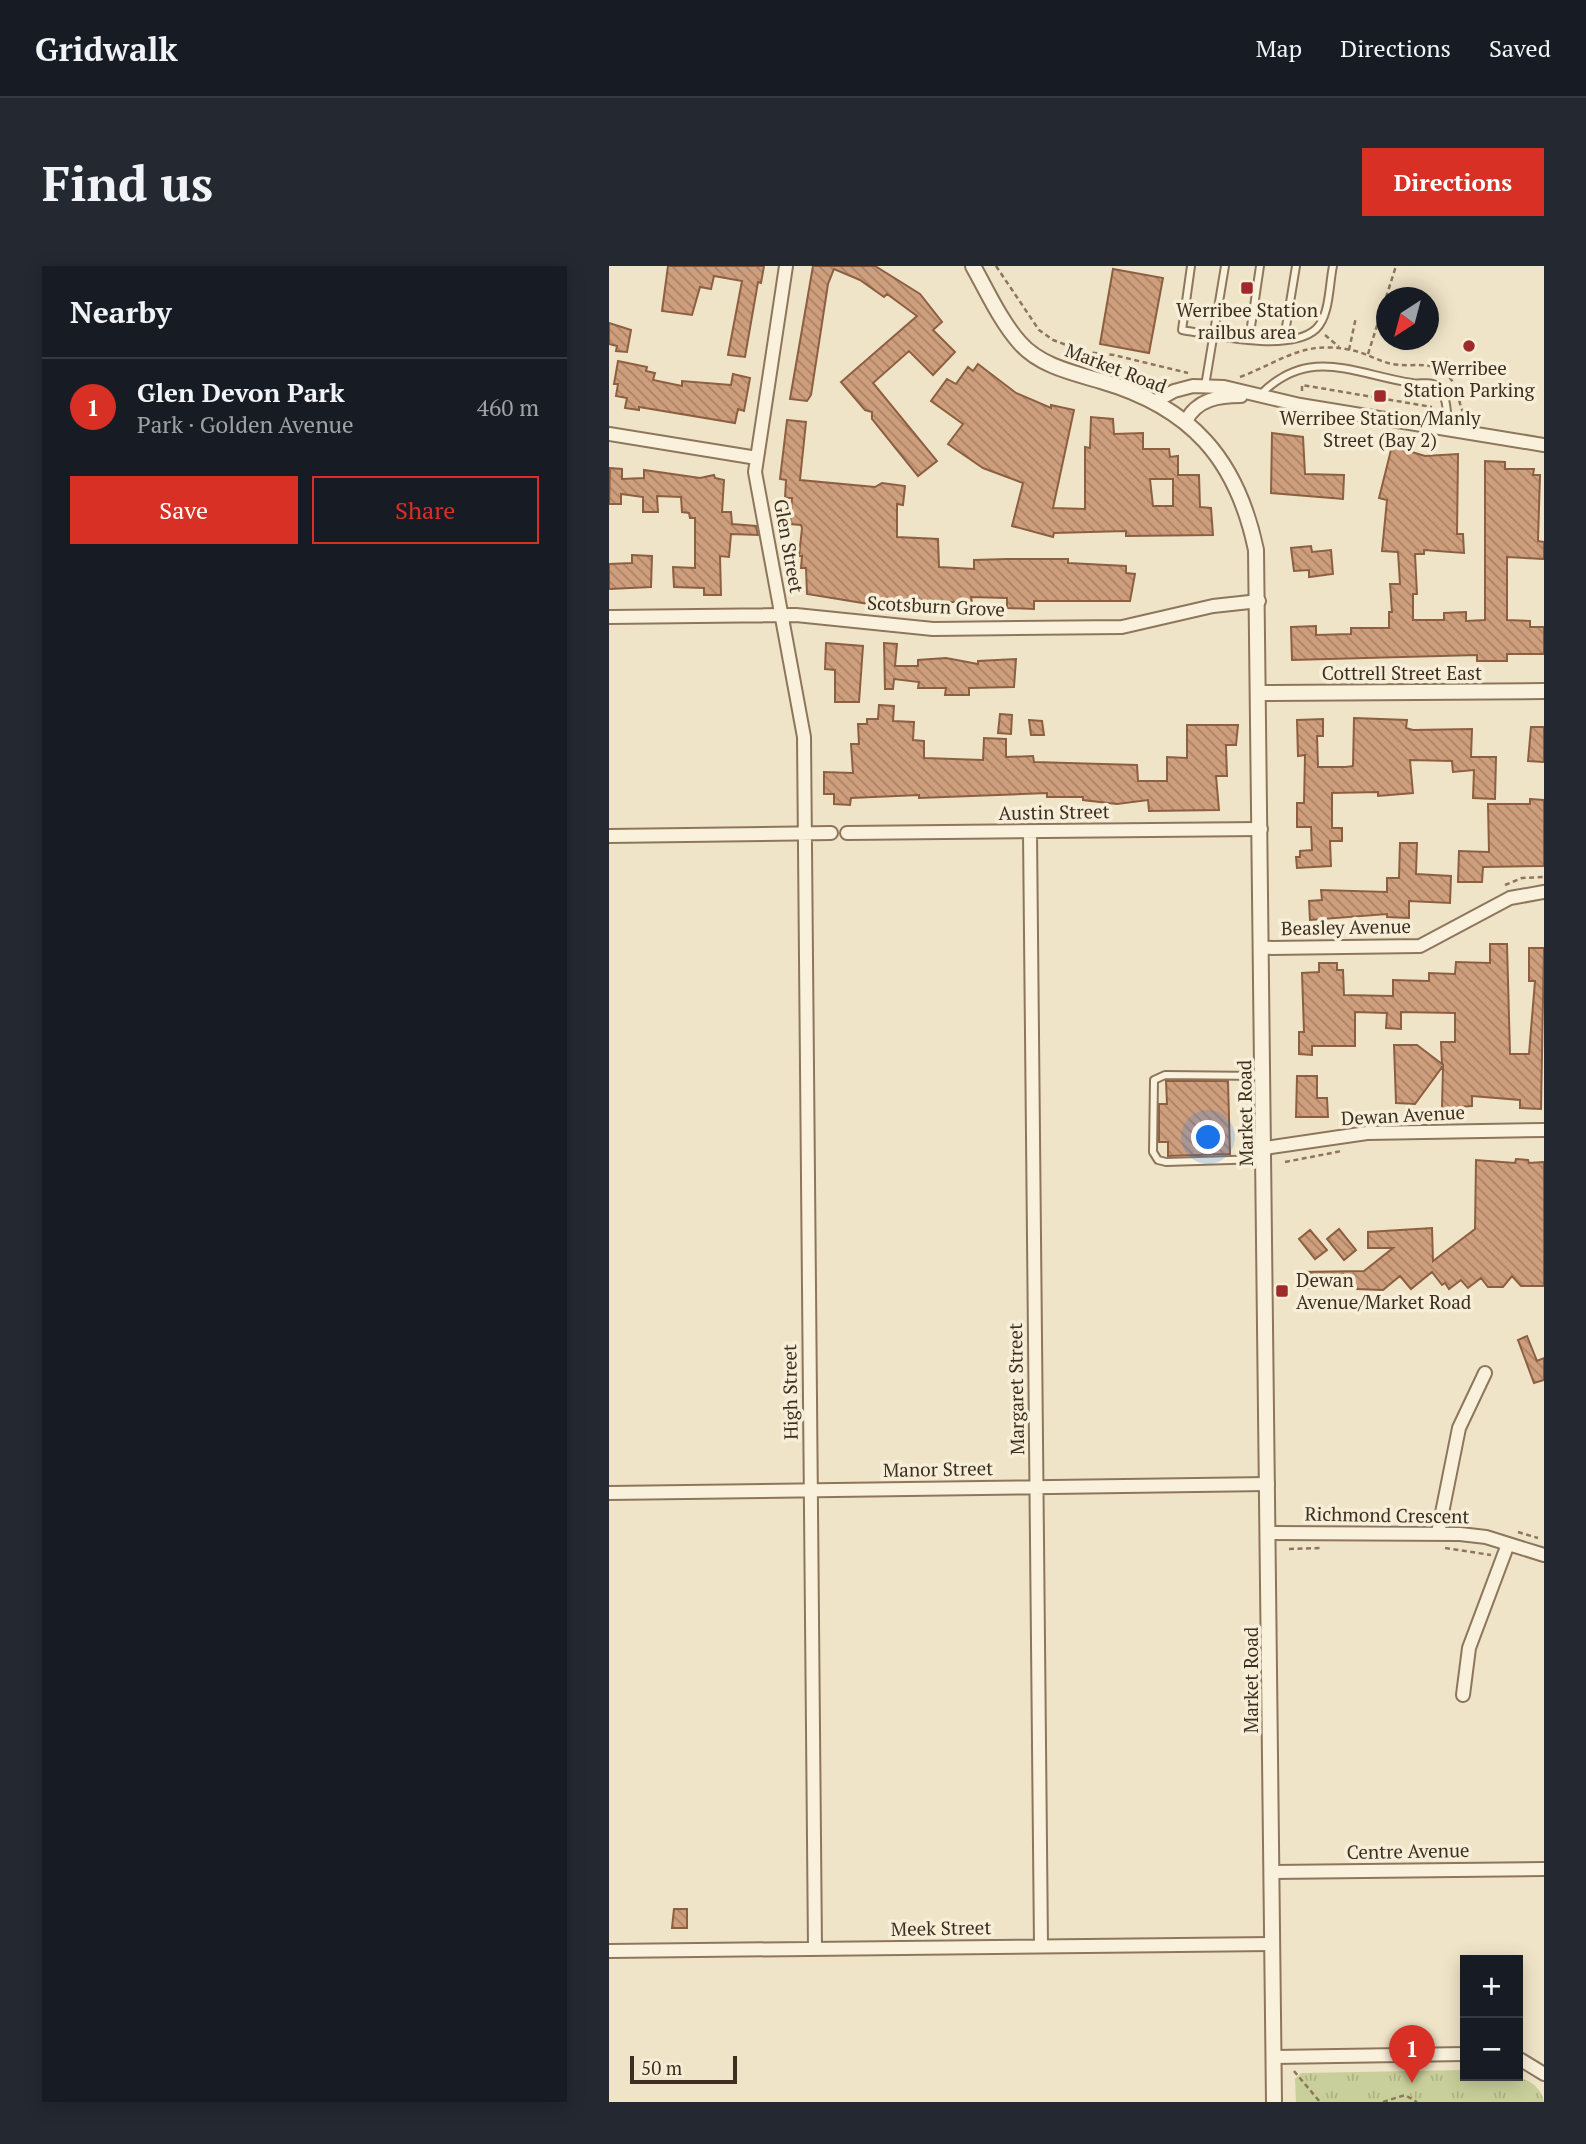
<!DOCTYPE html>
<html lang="en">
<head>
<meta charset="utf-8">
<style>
  body { margin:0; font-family:"PT Serif",serif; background:#242831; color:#f1f3f6 }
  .controls { position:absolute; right:21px; bottom:21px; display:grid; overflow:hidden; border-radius:0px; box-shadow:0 4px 18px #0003 }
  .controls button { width:63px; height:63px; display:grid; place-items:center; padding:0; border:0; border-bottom:2px solid #363941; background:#171b24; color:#f1f3f6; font:35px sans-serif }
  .compass { position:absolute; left:767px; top:21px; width:63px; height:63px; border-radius:50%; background:#171b24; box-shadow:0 4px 18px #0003; rotate:216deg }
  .scale { position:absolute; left:21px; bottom:18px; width:107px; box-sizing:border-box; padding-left:7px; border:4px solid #3d2e20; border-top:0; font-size:19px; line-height:24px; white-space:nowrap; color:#3d2e20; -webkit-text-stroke:5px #f7eed8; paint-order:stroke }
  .you { position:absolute; left:600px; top:872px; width:24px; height:24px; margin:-18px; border:5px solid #fff; border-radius:50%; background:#1a73e8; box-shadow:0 0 0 10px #1a73e833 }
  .badge { display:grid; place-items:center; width:46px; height:46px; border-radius:50%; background:#d93025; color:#fff; font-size:23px; font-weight:700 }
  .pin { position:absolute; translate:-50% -58px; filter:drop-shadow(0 2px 4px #0008) }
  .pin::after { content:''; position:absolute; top:37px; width:24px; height:21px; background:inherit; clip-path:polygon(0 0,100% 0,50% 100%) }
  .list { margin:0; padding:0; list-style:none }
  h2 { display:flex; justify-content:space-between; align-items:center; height:91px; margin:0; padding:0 28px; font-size:30px }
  h2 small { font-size:23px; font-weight:400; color:#9ea1a6 }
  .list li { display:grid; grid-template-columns:46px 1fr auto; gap:21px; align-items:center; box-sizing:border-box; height:98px; padding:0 28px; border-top:2px solid #363941 }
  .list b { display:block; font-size:26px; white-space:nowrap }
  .list p { margin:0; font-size:23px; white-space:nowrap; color:#9ea1a6 }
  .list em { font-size:23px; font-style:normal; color:#9ea1a6 }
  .actions { display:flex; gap:14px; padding:21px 28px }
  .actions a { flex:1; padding:16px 0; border:2px solid #d93025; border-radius:0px; text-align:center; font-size:24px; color:#d93025 }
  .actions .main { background:#d93025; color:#fff }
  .map { position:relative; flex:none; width:935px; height:1836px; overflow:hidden; border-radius:0px }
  header { display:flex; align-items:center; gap:42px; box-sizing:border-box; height:98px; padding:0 35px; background:#171b24; border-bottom:2px solid #363941 }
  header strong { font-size:33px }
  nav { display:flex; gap:38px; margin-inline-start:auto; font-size:24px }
  .intro { display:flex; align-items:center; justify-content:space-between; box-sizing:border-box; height:168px; padding:0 42px }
  h1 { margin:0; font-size:49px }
  .button { padding:18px 32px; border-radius:0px; background:#d93025; color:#fff; font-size:24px; font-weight:700 }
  main { display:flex; gap:42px; padding:0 42px }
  aside { flex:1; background:#171b24; border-radius:0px; box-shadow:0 4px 18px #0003 }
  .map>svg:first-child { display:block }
  .grass { fill:url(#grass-tufts) }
  .building { fill:url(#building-back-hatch); stroke:#8d5f41; stroke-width:2; fill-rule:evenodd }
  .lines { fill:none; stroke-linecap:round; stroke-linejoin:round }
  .service-casing { stroke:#8d765c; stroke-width:10 }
  .minor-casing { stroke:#8d765c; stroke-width:16 }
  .tertiary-casing { stroke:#8d765c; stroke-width:18 }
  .path { stroke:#8d765c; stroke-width:2.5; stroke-dasharray:5 3.5; stroke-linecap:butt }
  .service { stroke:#faf1dc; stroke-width:6 }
  .minor { stroke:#faf1dc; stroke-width:12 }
  .tertiary { stroke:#faf1dc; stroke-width:14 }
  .poi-dot { fill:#9e2a2b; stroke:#f7eed8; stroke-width:2.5 }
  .labels { text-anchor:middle; stroke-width:7; stroke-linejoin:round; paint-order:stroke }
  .poi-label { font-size:19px; fill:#3d2e20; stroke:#f7eed8 }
  .street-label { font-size:19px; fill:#3d2e20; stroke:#f7eed8 }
</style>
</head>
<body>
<header>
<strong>Gridwalk</strong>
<nav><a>Map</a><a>Directions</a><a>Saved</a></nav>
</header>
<div class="intro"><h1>Find us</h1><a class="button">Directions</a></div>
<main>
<aside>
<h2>Nearby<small></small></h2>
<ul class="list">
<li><span class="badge">1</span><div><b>Glen Devon Park</b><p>Park · Golden Avenue</p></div><em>460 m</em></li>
</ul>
<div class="actions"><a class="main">Save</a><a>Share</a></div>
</aside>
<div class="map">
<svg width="935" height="1836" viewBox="0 0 935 1836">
  <defs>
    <pattern id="grass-tufts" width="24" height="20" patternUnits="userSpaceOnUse" patternTransform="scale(1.75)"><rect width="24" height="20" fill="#c9cf9b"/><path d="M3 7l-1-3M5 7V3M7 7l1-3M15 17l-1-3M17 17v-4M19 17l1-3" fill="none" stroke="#aeb285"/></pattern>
    <pattern id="building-back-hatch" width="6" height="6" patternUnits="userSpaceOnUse" patternTransform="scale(1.75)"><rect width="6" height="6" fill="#cf9f7d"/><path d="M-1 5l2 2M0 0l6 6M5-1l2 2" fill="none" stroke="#a98266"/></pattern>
  </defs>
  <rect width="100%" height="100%" fill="#f0e4c8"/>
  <path class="grass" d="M 856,1804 L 856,1810 C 882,1810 928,1802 935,1836 L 687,1836 L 686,1813 L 692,1807 Z"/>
  <path class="building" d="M 59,0 L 155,0 L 152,17 L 149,16 L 136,91 L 119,89 L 133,15 L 105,10 L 102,23 L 91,21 L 83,49 L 53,45 Z
    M 204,0 L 266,0 L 311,28 L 333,56 L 324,64 L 346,86 L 324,109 L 300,85 L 264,117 L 328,195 L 309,210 L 263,153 L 263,146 L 256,144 L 232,116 L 308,50 L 278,28 L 275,31 L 251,14 L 225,3 L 219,18 L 202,129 L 198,135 L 181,133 Z
    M 504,3 L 554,12 L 540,87 L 491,78 Z
    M 0,57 L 22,64 L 18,86 L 7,85 L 8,80 L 0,78 Z
    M 9,95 L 38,101 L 37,105 L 46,107 L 44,114 L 73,120 L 73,115 L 122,119 L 124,108 L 141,112 L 135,145 L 129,143 L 126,157 L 30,141 L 30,144 L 16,142 L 18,132 L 7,130 L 9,118 L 5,118 Z
    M 369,98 L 407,127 L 442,142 L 442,139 L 465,144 L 444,242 L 476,243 L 476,181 L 481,182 L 482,151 L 504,153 L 505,168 L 534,167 L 534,183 L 560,183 L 561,191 L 569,190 L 569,209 L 590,209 L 591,241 L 602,242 L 604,269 L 517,270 L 517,265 L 445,267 L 444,271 L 403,260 L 414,217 L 374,202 L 339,178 L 354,158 L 322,135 L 338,113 L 347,118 L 359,101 L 364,105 ZM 541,213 L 564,213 L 564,240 L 544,240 Z
    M 178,154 L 197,156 L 191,214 L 266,221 L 273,217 L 296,220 L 294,239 L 288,238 L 288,271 L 329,273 L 330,301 L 365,303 L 365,294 L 398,293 L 459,293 L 459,297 L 517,300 L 517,307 L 526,308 L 521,335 L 425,335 L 425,343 L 398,342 L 398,332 L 362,331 L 363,337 L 261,332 L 260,338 L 198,328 L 197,302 L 192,302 L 193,290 L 190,290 L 193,262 L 192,259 L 181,258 L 183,232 L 176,232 L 177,214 L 171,213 Z
    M 663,167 L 694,171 L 696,208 L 735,209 L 734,233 L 662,227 Z
    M 783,180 L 816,190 L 849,188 L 848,268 L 854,268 L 855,287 L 815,284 L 815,288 L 806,288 L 808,328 L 804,328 L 804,354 L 835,354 L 835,347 L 857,346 L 857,355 L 876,354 L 876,195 L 896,196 L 896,203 L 925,203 L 924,209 L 931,209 L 929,275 L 935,276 L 935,293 L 898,291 L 898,354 L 921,355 L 921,361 L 935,361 L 935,388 L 898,388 L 898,395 L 868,395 L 868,389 L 683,394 L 682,361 L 707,360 L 707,369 L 742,368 L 742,362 L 780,362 L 780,346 L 783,346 L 781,318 L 791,318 L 789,286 L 773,285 L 778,234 L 770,232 Z
    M 1,202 L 13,203 L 13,213 L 35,212 L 35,204 L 91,212 L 105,209 L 106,212 L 115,214 L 113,246 L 122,246 L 123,258 L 147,260 L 149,269 L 122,268 L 120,291 L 111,290 L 112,329 L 95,329 L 95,322 L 65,321 L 64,301 L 86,302 L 86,252 L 81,252 L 80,247 L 73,246 L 72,231 L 48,230 L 49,246 L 34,246 L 34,231 L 12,228 L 12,238 L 0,238 Z
    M 702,280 L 703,286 L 722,284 L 724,308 L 700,311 L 700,304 L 685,305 L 682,282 Z
    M 23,289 L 43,290 L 42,321 L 0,323 L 0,298 L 23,297 Z
    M 217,377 L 254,380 L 250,436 L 226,436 L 226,404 L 216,403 Z
    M 275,377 L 288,378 L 286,400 L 309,400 L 309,394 L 337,392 L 369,398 L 369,395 L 407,393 L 405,421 L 360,422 L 360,429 L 336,429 L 337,422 L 309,422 L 310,416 L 285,413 L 284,423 L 276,423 Z
    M 270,439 L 285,440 L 284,455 L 305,456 L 304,474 L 315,475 L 315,492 L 374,494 L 375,472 L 397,473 L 397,491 L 424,490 L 425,496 L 528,499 L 529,515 L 558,515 L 558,491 L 578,492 L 578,459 L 629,459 L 627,479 L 617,479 L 618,510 L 607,510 L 610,544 L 540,545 L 539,534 L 508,538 L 474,534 L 474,531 L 438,531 L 438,527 L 310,532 L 310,529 L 242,532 L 241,539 L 225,538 L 225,528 L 215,528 L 215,506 L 244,507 L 242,478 L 250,478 L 249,458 L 258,458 L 258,453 L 269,453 Z
    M 391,448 L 403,449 L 402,468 L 389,467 Z
    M 745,452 L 798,454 L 797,462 L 804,464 L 863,463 L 862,491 L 887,491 L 886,533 L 864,532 L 865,504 L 844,506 L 843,495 L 801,494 L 804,527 L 769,530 L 769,526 L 723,527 L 723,562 L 733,562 L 733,575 L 721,575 L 722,600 L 688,602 L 687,591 L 691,591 L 691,585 L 703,584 L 702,561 L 688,561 L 688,537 L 695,537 L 696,489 L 689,490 L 688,454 L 714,453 L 714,470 L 708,470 L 709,501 L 737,501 L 744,500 Z
    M 420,454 L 433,455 L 435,469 L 422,469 Z
    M 922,461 L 935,461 L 935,496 L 919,495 Z
    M 921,533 L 935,534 L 935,600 L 874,601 L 873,616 L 849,616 L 850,585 L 880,586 L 879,538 L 921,538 Z
    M 791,577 L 808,577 L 807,608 L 842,610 L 841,637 L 800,635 L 800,652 L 778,651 L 778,648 L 701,654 L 700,635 L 713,634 L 712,624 L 778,626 L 778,612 L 790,612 Z
    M 881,678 L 898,678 L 901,788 L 920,788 L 926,715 L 920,715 L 920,682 L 935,682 L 932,843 L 911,842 L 911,834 L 863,830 L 863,840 L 833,842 L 834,800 L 806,838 L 787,837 L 785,779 L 808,779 L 833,798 L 832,776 L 846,776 L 846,747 L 792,746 L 792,763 L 777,762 L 778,747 L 746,746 L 746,780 L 703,780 L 703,789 L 690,788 L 690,766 L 695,766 L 693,707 L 710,706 L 710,697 L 728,697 L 728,704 L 734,704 L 735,729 L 784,730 L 784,714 L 820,715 L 820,707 L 846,708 L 847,696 L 881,697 Z
    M 688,810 L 708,810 L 708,832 L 718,832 L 719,851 L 687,851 Z
    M 557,815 L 619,815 L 621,888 L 559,890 L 559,876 L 550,876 L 550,838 L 558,838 Z
    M 907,893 L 919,894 L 920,897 L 935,896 L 935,1020 L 912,1020 L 903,1010 L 894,1021 L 879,1021 L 872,1012 L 859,1022 L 852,1014 L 840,1023 L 836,1017 L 833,1019 L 823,1006 L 802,1023 L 791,1010 L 774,1024 L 691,1021 L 691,1006 L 755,1005 L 784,982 L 759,982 L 759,966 L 823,962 L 824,995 L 866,963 L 867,894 L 906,897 Z
    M 730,963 L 747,984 L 735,994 L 718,973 Z
    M 701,964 L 718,984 L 706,993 L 690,973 Z
    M 918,1070 L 928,1095 L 935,1092 L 935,1114 L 925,1117 L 909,1074 Z
    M 65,1643 L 78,1643 L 78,1662 L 63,1662 Z"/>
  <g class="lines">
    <g class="service-casing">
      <path id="service" d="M 582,0 L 573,64 C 604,69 681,87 707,63 C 721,50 720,18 724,0
        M 675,73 L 687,0
        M 640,74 L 651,0
        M 596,120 L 616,0
        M 651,129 C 700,79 745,108 803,117 C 811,119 822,114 829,121 C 839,131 838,149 839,162
        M 651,810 L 556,809 L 545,814 L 544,886 L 549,894 L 557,896 L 654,893"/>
    </g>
    <g class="minor-casing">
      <path id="minor" d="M 177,0 L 146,206 L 195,471 L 206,1683
        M 547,135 L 565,125 L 584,120 L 615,121 L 691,139 L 935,179
        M 577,155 C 588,133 610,130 632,130
        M 0,168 L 148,192
        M 0,351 L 187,349 L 324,363 L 513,361 L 604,340 L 650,335
        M 421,566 L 432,1680
        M 238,567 L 652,563
        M 0,570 L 222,567
        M 653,682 L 811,680 L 901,632 L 935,626
        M 656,882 L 758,867 L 935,864
        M 0,1227 L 659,1218
        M 660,1267 L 851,1268 L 877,1271 L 935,1289
        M 829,1267 L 850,1162 L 876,1107
        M 854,1429 L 860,1382 L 899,1278
        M 663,1606 L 935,1603
        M 0,1685 L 664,1678
        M 665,1791 L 856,1788
        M 909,1792 L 935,1808"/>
    </g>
    <g class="tertiary-casing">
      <path id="tertiary" d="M 364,0 C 378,25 392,56 411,77 C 431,100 465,107 492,115 C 582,141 628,193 647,284 L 665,1836
        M 651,427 L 935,425"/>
    </g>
    <path class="path" d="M 387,0 L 430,64 L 444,74 L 476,86 L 505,89 L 579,107
      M 716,69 L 730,81
      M 740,84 L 747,51
      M 759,88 L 787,0
      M 833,104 L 839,91
      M 631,111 C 673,95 694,74 742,84 C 757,87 769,95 783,98 C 804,102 822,93 839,110 C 851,121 848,140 858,153
      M 693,125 L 693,119 L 823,141
      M 849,130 L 873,128
      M 896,619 L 913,612 L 935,611
      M 676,896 L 733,885
      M 802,1253 L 820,1253
      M 909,1266 L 929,1272
      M 836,1282 L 882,1289
      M 680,1283 L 714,1282
      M 685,1805 L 711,1836
      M 774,1836 L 796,1829 L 808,1836"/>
    <use href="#service" class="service"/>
    <use href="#minor" class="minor"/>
    <use href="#tertiary" class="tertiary"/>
  </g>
  <g class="poi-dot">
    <rect x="631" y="15" width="14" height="14" rx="3.5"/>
    <circle cx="860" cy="80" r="7"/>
    <rect x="764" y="123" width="14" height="14" rx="3.5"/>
    <rect x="666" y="1018" width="14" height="14" rx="3.5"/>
  </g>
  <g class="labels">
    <g class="poi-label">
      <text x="638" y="51">Werribee Station<tspan x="638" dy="22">railbus area</tspan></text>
      <text x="860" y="109">Werribee<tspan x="860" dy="22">Station Parking</tspan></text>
      <text x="771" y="159">Werribee Station/Manly<tspan x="771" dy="22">Street (Bay 2)</tspan></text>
      <text x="687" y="1021" text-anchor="start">Dewan<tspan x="687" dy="22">Avenue/Market Road</tspan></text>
    </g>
    <g class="street-label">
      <text transform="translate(507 102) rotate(21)" y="7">Market Road</text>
      <text transform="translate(180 280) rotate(80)" y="7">Glen Street</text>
      <text transform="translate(327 340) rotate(3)" y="7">Scotsburn Grove</text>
      <text x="793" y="414">Cottrell Street East</text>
      <text transform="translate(445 546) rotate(-1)" y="7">Austin Street</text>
      <text transform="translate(737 661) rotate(-1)" y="7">Beasley Avenue</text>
      <text transform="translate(636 847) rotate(-91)" y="7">Market Road</text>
      <text transform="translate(794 849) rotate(-3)" y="7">Dewan Avenue</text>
      <text transform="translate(407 1123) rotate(-91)" y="7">Margaret Street</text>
      <text transform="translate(181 1126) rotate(-91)" y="7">High Street</text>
      <text transform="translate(329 1203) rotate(-1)" y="7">Manor Street</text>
      <text transform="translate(778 1249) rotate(1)" y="7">Richmond Crescent</text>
      <text transform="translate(642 1414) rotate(-90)" y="7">Market Road</text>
      <text transform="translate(799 1585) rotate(-1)" y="7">Centre Avenue</text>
      <text transform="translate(332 1662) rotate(-1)" y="7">Meek Street</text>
    </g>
  </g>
</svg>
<div class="controls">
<button>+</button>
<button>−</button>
</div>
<svg class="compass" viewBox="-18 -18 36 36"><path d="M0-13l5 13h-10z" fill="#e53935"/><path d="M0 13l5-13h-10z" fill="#9ea1a6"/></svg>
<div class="scale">50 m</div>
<div class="you"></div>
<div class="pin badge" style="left:803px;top:1817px">1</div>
</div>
</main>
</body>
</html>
